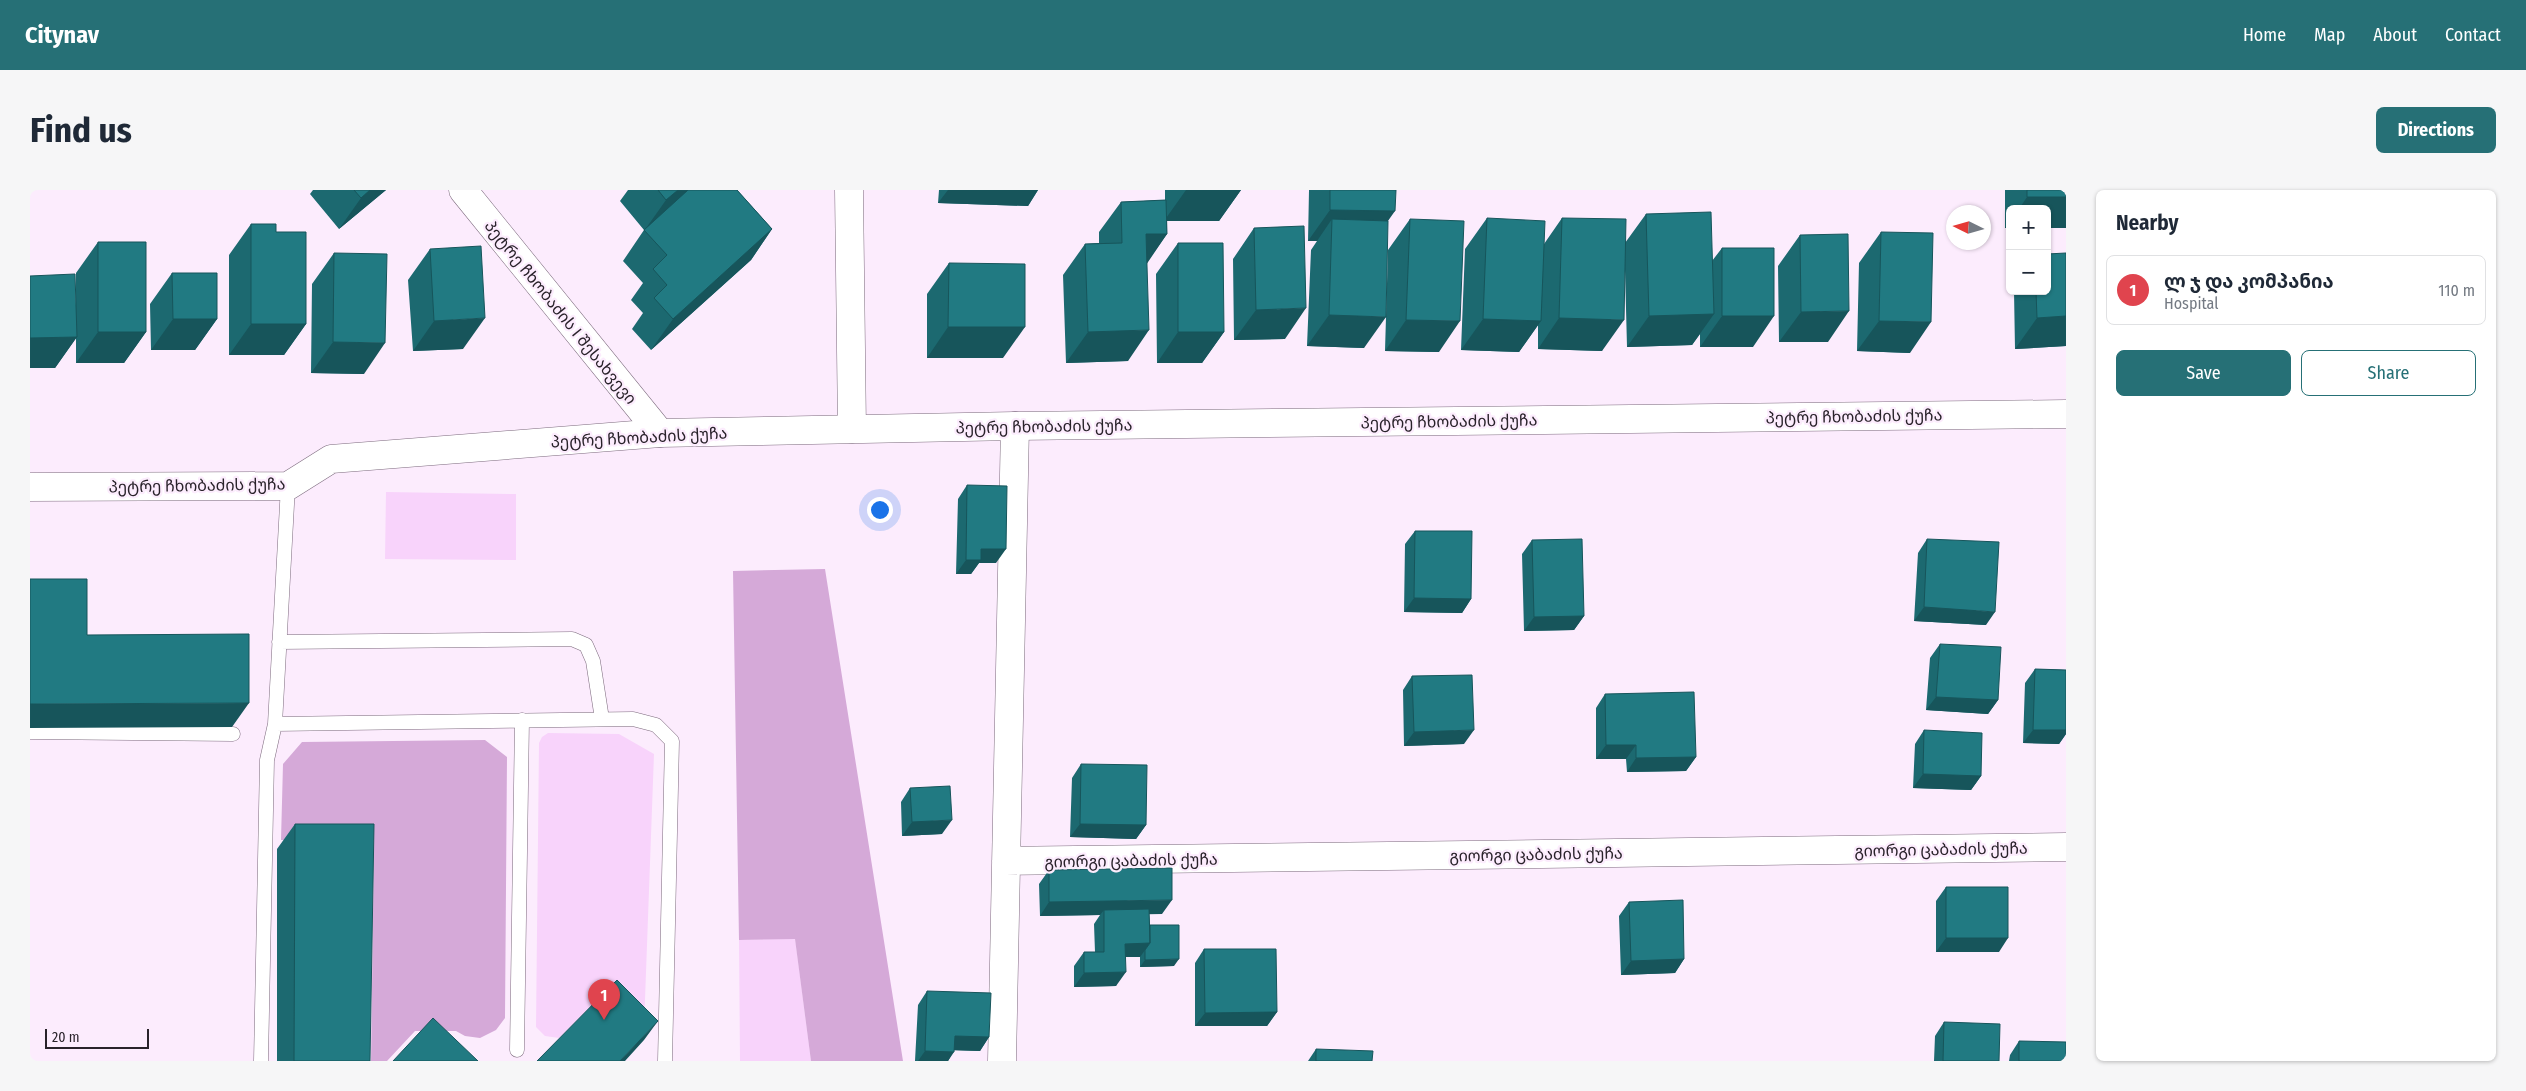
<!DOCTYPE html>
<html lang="en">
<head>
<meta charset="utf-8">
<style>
  body { margin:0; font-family:"Fira Sans Condensed","Noto Sans Georgian",sans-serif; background:#f6f6f7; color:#1f2937 }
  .controls { position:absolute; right:15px; top:15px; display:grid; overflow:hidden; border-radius:8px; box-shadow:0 1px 4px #0004 }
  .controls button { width:45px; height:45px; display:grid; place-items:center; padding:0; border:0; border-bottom:1px solid #e0e1e3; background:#fff; color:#1f2937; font:25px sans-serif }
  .compass { position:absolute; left:1916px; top:15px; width:45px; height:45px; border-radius:50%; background:#fff; box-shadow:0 1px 4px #0004; rotate:275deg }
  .scale { position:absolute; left:15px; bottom:12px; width:104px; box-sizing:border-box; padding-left:5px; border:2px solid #29222a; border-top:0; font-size:14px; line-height:18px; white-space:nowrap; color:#29222a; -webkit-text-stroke:4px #fcecfd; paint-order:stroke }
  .you { position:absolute; left:849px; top:319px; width:18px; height:18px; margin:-12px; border:4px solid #fff; border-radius:50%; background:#1a73e8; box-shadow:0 0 0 8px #1a73e833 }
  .badge { display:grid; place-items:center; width:32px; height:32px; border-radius:50%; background:#267076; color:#fff; font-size:16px; font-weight:700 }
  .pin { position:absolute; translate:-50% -41px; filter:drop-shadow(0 1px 2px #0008) }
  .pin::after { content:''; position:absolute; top:26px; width:18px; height:15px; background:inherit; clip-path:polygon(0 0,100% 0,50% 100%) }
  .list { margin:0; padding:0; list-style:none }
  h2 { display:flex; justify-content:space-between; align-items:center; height:65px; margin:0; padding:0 20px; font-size:21px }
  h2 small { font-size:16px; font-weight:400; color:#747a83 }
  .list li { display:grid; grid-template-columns:32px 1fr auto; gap:15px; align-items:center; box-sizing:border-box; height:70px; margin:0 10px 10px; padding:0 10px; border:1px solid #e0e1e3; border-radius:8px }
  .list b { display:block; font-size:19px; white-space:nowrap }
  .list p { margin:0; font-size:16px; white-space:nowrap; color:#747a83 }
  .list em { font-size:16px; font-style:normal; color:#747a83 }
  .actions { display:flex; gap:10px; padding:15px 20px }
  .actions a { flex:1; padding:11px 0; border:1px solid #267076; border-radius:8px; text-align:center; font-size:18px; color:#267076 }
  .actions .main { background:#267076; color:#fff }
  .map { position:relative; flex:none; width:2036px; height:871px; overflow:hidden; border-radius:8px }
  header { display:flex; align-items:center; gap:30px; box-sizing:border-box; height:70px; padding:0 25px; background:#267076; color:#fff }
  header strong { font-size:24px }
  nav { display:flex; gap:28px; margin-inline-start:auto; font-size:18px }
  .intro { display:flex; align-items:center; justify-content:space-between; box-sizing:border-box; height:120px; padding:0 30px }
  h1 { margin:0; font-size:35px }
  .button { padding:12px 22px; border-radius:8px; background:#267076; color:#fff; font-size:18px; font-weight:700 }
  main { display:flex; gap:30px; padding:0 30px }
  aside { flex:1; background:#fff; border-radius:8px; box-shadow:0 1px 4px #0004 }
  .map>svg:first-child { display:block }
  .green { fill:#f8d3fb }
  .forest { fill:#d5a9d8 }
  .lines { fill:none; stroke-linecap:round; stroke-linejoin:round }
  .service-casing { stroke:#7d6b7e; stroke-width:15 }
  .minor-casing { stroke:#7d6b7e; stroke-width:29 }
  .tertiary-casing { stroke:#7d6b7e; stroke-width:29 }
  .service { stroke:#fff; stroke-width:14 }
  .minor { stroke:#fff; stroke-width:28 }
  .tertiary { stroke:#fff; stroke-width:28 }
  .wall { fill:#1c6970 }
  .shaded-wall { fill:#17555b }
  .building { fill:#217a82; stroke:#17555b }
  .labels { text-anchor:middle; stroke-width:4.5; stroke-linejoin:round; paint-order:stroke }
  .street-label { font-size:16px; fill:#29222a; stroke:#fcecfd }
</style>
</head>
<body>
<header>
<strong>Citynav</strong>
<nav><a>Home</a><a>Map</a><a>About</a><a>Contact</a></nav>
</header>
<div class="intro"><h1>Find us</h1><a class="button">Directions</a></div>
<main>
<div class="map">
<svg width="2036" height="871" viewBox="0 0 2036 871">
  <rect width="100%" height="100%" fill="#fcecfd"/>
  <path class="green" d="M 356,302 L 486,304 L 486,370 L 355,369 Z
    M 518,543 L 589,544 L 624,564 L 614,837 L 575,802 L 529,848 L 515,846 L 506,837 L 509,553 L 512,547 Z
    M 765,748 L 781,871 L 710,871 L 709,750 Z"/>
  <path class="forest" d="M 795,379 L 873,871 L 781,871 L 765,749 L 709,750 L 703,381 Z
    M 455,550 L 477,567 L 475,828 L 466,840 L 450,848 L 435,846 L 426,841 L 385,841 L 357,871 L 341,871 L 344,650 L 251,650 L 253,574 L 272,552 Z"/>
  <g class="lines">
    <g class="service-casing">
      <path id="service" d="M 258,296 L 245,534 L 603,529 L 626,535 L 642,551 L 635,871
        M 249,452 L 542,449 L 556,455 L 563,471 L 572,529
        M 0,542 L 203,544
        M 487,860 L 492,530
        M 231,871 L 237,570 L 245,534"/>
    </g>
    <g class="minor-casing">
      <path id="minor" d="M 433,0 L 630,243
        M 819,0 L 822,239
        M 976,671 L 2036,657
        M 972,871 L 985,236"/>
    </g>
    <g class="tertiary-casing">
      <path id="tertiary" d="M 0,297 L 258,296 L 301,269 L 630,243 L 985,236 L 2036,224"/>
    </g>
    <use href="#service" class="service"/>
    <use href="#minor" class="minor"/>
    <use href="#tertiary" class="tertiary"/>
  </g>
  <path class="wall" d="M 283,0 L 356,0 L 309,39 L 280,4 Z
    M 598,0 L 707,0 L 742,39 L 721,70 L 621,160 L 602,139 L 613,123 L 601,110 L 613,93 L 593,71 L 614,40 L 590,11 Z
    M 909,0 L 1008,0 L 998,16 L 908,13 Z
    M 1135,0 L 1211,0 L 1189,31 L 1137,31 L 1137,44 L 1117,72 L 1098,171 L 1036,173 L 1033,85 L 1055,54 L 1069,53 L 1069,42 L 1091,12 L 1135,10 Z
    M 1279,0 L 1366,0 L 1358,31 L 1334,158 L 1277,156 L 1281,60 L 1287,51 L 1278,51 Z
    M 1975,0 L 2036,0 L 2036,38 L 2017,38 L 2017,19 L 1980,19 L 1980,38 L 1975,38 Z
    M 1616,24 L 1682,71 L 1692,58 L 1723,157 L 1670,157 L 1670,144 L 1662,155 L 1597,157 L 1595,80 L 1572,161 L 1508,159 L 1508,135 L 1489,162 L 1431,160 L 1435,59 L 1457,28 L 1514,54 L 1532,28 L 1595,53 Z
    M 1380,29 L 1409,162 L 1355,161 L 1358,60 Z
    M 221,34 L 276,134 L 254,165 L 199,165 L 199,65 Z
    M 1224,38 L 1255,149 L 1204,150 L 1203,69 Z
    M 1851,42 L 1880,163 L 1827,161 L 1829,73 Z
    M 1770,45 L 1798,152 L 1749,152 L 1748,76 Z
    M 68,52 L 116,142 L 94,173 L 46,173 L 46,148 L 25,178 L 0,178 L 0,86 L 46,124 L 46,83 Z
    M 1148,53 L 1194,142 L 1172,173 L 1127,173 L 1126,84 Z
    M 400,59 L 433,159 L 383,161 L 378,90 Z
    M 304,63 L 334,184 L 281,183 L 282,94 Z
    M 2036,63 L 2036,156 L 1985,159 L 1984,101 L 2017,101 Z
    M 919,73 L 973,168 L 897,168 L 897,104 Z
    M 142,83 L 187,129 L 165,160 L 121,160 L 120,114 Z
    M 937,295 L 966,373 L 949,373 L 941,384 L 926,384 L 928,309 Z
    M 1385,341 L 1441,409 L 1432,423 L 1374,422 L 1375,354 Z
    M 1897,349 L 1956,435 L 1884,431 L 1888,363 Z
    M 1502,350 L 1554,426 L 1544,440 L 1494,441 L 1492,364 Z
    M 1910,454 L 1968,510 L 1958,524 L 1896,520 L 1900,468 Z
    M 2005,479 L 2036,480 L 2036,544 L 2029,554 L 1993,553 L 1995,493 Z
    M 1382,486 L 1434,554 L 1374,556 L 1373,500 Z
    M 1575,504 L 1666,567 L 1656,581 L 1597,582 L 1596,569 L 1566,569 L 1566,518 Z
    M 1894,540 L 1951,586 L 1941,600 L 1883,598 L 1885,554 Z
    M 1051,574 L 1116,635 L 1106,649 L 1040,647 L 1042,588 Z
    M 880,598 L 912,644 L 872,646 L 871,612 Z
    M 265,634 L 340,871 L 247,871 L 247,659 Z
    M 1019,680 L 1132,724 L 1119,724 L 1120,735 L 1144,776 L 1110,777 L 1110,767 L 1096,767 L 1086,796 L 1044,797 L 1044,776 L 1054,762 L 1065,762 L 1064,734 L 1070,725 L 1010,726 L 1009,694 Z
    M 1916,697 L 1969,762 L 1906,762 L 1906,711 Z
    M 1599,712 L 1654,769 L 1645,783 L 1591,785 L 1589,726 Z
    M 1174,759 L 1247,822 L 1237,836 L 1165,836 L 1165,773 Z
    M 897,801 L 959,847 L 950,861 L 924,860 L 918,871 L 885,871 L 888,815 Z
    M 1914,832 L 1969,871 L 1904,871 L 1905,846 Z
    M 1989,851 L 2036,871 L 1979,871 L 1980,865 Z
    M 1286,859 L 1342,871 L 1278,871 Z"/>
  <path class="shaded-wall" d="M 340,0 L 356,0 L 309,39 L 331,8 Z
    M 648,0 L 666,0 L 614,41 L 636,10 Z
    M 918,0 L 1008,0 L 998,16 L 908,13 Z
    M 1156,0 L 1211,0 L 1189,31 L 1134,31 Z
    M 1997,7 L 2036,7 L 2036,38 L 2017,38 L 2017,19 L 1989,19 Z
    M 1300,20 L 1365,21 L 1343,52 L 1302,29 L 1287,51 L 1278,51 Z
    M 1980,31 L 1980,38 L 1975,38 Z
    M 742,39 L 721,70 L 621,160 L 643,129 Z
    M 1116,44 L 1137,44 L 1116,75 Z
    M 1276,118 L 1255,149 L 1204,150 L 1226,120 Z
    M 1819,121 L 1798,152 L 1749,152 L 1771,122 Z
    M 1684,124 L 1662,155 L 1597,157 L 1619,126 Z
    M 1299,125 L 1356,127 L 1334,158 L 1277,156 Z
    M 1692,126 L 1744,126 L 1723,157 L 1670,157 Z
    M 2036,126 L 2036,156 L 1985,159 L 2007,128 Z
    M 455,128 L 433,159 L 383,161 L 404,131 Z
    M 1529,128 L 1594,130 L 1572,161 L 1508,159 Z
    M 143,129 L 187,129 L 165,160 L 121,160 Z
    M 1453,129 L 1511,131 L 1489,162 L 1431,160 Z
    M 1376,130 L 1430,131 L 1409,162 L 1355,161 Z
    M 1849,131 L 1901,132 L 1880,163 L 1827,161 Z
    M 221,134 L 276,134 L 254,165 L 199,165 Z
    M 918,137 L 995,137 L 973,168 L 897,168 Z
    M 1119,140 L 1098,171 L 1036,173 L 1058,142 Z
    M 68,142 L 116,142 L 94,173 L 46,173 Z
    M 1148,142 L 1194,142 L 1172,173 L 1127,173 Z
    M 47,147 L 25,178 L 0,178 L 0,148 Z
    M 303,152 L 355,153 L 334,184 L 281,183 Z
    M 951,359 L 976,359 L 966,373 L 949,373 L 941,384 L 926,384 L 936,370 Z
    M 1384,408 L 1441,409 L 1432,423 L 1374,422 Z
    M 1894,417 L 1965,422 L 1956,435 L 1884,431 Z
    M 1554,426 L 1544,440 L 1494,441 L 1504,427 Z
    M 1906,507 L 1968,510 L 1958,524 L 1896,520 Z
    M 219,513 L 202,537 L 0,538 L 0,514 Z
    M 1444,540 L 1434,554 L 1374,556 L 1384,542 Z
    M 2003,540 L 2036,540 L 2036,544 L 2029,554 L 1993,553 Z
    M 1576,555 L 1606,555 L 1596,569 L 1566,569 Z
    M 1666,567 L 1656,581 L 1597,582 L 1606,568 Z
    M 1893,584 L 1951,586 L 1941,600 L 1883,598 Z
    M 922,630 L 912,644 L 872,646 L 882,632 Z
    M 1050,634 L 1116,635 L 1106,649 L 1040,647 Z
    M 1142,710 L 1132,724 L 1074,725 L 1074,720 L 1070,725 L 1010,726 L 1019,712 Z
    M 1916,748 L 1978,748 L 1969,762 L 1906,762 Z
    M 1120,753 L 1110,767 L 1086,767 L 1095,754 Z
    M 1149,769 L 1144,776 L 1110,777 L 1115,770 Z
    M 1654,769 L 1645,783 L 1591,785 L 1601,771 Z
    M 1096,782 L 1086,796 L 1044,797 L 1054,783 Z
    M 1247,822 L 1237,836 L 1165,836 L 1175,823 Z
    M 628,831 L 614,850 L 595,871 L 590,871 Z
    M 925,846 L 959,847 L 950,861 L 915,860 Z
    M 895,861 L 924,862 L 918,871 L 888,871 Z"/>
  <path class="building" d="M 324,0 L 340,0 L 331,8 Z
    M 628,0 L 648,0 L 636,10 Z
    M 658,0 L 707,0 L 742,39 L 643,129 L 624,108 L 637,95 L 623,79 L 637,65 L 614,40 Z
    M 1300,0 L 1366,0 L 1365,21 L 1300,20 Z
    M 1997,0 L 2036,0 L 2036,7 L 1997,7 Z
    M 1136,10 L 1137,44 L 1116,44 L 1119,140 L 1058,142 L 1055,54 L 1092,53 L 1091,12 Z
    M 1681,22 L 1684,124 L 1619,126 L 1616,24 Z
    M 1457,28 L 1515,31 L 1511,131 L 1453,129 Z
    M 1532,28 L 1596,29 L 1594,130 L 1529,128 Z
    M 1302,29 L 1358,31 L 1356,127 L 1299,125 Z
    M 1380,29 L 1434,31 L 1430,131 L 1376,130 Z
    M 221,34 L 246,34 L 246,42 L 276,42 L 276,134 L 221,134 Z
    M 1274,36 L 1276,118 L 1226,120 L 1224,38 Z
    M 1851,42 L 1903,43 L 1901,132 L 1849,131 Z
    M 1818,44 L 1819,121 L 1771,122 L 1770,45 Z
    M 68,52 L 116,52 L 116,142 L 68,142 Z
    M 1148,53 L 1193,53 L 1194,142 L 1148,142 Z
    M 451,56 L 455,128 L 404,131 L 400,59 Z
    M 1692,58 L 1744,58 L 1744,126 L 1692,126 Z
    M 304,63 L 357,64 L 355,153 L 303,152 Z
    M 2036,63 L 2036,126 L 2007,128 L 2006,101 L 2017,101 L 2017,64 Z
    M 919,73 L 995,74 L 995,137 L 918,137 Z
    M 142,83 L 187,83 L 187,129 L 143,129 Z
    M 45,84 L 47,147 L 0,148 L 0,86 Z
    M 937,295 L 977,296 L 976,359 L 951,359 L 951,370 L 936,370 Z
    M 1385,341 L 1442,341 L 1441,409 L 1384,408 Z
    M 1552,349 L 1554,426 L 1504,427 L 1502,350 Z
    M 1897,349 L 1969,352 L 1965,422 L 1894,417 Z
    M 0,389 L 57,389 L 57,445 L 219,444 L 219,513 L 0,514 Z
    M 1910,454 L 1971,457 L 1968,510 L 1906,507 Z
    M 2005,479 L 2036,480 L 2036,540 L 2003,540 Z
    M 1442,485 L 1444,540 L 1384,542 L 1382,486 Z
    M 1664,502 L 1666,567 L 1606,568 L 1606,555 L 1576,555 L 1575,504 Z
    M 1894,540 L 1952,543 L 1951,586 L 1893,584 Z
    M 1051,574 L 1117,575 L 1116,635 L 1050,634 Z
    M 920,596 L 922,630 L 882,632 L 880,598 Z
    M 265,634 L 344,634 L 340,871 L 264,871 Z
    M 1142,678 L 1142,710 L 1019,712 L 1019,680 Z
    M 1916,697 L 1978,697 L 1978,748 L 1916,748 Z
    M 1653,710 L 1654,769 L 1601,771 L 1599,712 Z
    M 1119,719 L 1120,753 L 1095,754 L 1096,782 L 1054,783 L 1054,762 L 1074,762 L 1074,720 Z
    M 1120,735 L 1149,735 L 1149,769 L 1115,770 L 1115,760 L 1120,753 Z
    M 1174,759 L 1246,759 L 1247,822 L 1175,823 Z
    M 587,790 L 628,831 L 590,871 L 507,871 Z
    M 897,801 L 961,803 L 959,847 L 925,846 L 924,862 L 895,861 Z
    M 403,828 L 448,871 L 363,871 Z
    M 1914,832 L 1970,834 L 1969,871 L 1913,871 Z
    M 1989,851 L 2036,852 L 2036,871 L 1989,871 Z
    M 1286,859 L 1343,861 L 1342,871 L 1286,871 Z"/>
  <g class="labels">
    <g class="street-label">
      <text transform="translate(531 122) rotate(51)" y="6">პეტრე ჩხობაძის I შესახვევი</text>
      <text transform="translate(1824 226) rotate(-1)" y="6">პეტრე ჩხობაძის ქუჩა</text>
      <text transform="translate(1419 231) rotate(-1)" y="6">პეტრე ჩხობაძის ქუჩა</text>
      <text transform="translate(1014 236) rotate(-1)" y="6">პეტრე ჩხობაძის ქუჩა</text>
      <text transform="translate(609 247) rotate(-3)" y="6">პეტრე ჩხობაძის ქუჩა</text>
      <text transform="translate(167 295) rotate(-1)" y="6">პეტრე ჩხობაძის ქუჩა</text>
      <text transform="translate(1911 659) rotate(-1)" y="6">გიორგი ცაბაძის ქუჩა</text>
      <text transform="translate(1506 664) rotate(-1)" y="6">გიორგი ცაბაძის ქუჩა</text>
      <text transform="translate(1101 670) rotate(-1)" y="6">გიორგი ცაბაძის ქუჩა</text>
    </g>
  </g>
</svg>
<div class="controls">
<button>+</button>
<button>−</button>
</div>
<svg class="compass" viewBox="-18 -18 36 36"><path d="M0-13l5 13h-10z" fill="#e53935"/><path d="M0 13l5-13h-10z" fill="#747a83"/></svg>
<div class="scale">20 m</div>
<div class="you"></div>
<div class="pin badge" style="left:574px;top:830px;background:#e0444e">1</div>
</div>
<aside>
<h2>Nearby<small></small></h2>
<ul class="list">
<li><span class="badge" style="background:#e0444e">1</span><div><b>ლ ჯ და კომპანია</b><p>Hospital</p></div><em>110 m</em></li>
</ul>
<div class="actions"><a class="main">Save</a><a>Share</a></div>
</aside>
</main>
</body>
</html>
